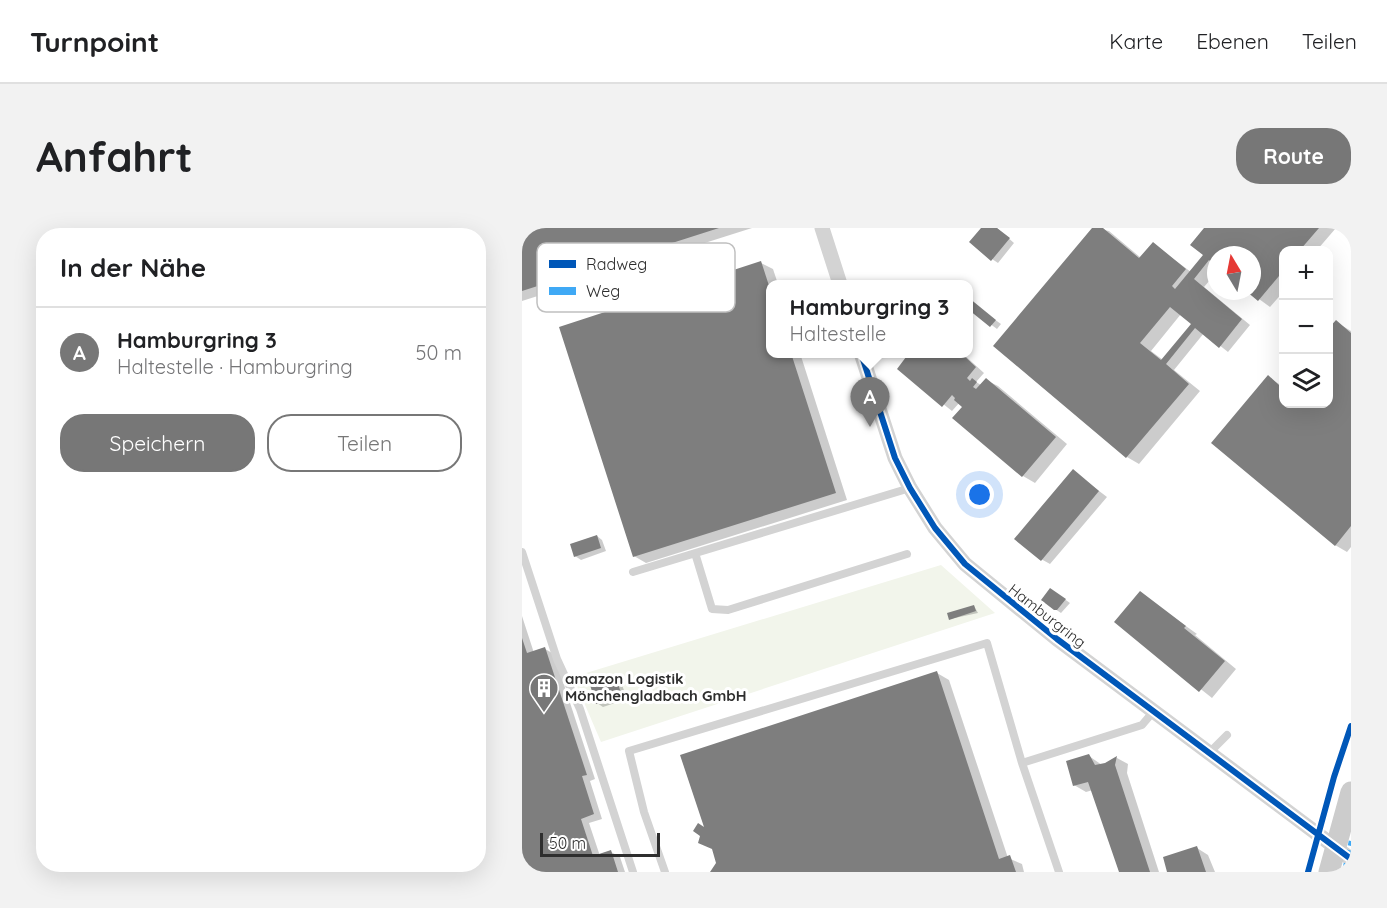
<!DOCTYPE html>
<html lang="de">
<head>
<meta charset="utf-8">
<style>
  body { margin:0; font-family:Quicksand,sans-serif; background:#f2f2f2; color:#202124 }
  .controls { position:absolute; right:18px; top:18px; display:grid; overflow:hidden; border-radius:12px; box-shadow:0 6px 24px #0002 }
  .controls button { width:54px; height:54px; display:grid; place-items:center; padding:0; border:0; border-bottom:2px solid #e0e0e0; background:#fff; color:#202124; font:30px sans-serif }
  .compass { position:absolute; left:685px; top:18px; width:54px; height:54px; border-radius:50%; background:#fff; box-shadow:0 6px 24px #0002; rotate:350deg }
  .scale { position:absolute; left:18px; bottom:15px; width:120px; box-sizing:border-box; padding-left:6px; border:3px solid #2e2e2e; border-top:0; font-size:16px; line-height:21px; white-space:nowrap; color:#2e2e2e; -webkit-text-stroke:4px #fff; paint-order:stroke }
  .you { position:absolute; left:458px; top:267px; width:21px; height:21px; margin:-15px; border:4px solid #fff; border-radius:50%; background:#1a73e8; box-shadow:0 0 0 9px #1a73e833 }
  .badge { display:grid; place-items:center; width:39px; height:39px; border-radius:50%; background:#777; color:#fff; font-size:20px; font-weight:700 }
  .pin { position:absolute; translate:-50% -50px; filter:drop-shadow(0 2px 3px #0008) }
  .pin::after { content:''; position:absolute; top:32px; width:21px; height:18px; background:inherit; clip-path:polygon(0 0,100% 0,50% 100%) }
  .popup { position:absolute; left:244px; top:52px; width:207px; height:78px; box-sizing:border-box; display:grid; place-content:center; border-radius:12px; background:#fff; filter:drop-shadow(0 2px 4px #0005); font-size:20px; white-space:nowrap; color:#757577 }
  .popup b { font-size:22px; color:#202124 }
  .popup::after { content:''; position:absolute; left:50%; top:100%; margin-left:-12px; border:12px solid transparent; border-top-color:#fff }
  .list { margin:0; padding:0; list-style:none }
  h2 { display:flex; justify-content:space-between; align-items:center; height:78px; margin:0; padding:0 24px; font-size:26px }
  h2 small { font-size:20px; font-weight:400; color:#757577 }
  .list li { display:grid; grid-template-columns:39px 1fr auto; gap:18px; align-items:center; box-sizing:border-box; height:90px; padding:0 24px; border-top:2px solid #e0e0e0 }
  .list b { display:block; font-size:22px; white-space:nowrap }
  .list p { margin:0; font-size:20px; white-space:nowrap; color:#757577 }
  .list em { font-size:20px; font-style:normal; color:#757577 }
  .actions { display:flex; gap:12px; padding:18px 24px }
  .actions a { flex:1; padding:14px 0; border:2px solid #777; border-radius:24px; text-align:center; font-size:21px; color:#777 }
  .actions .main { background:#777; color:#fff }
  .icon { flex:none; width:33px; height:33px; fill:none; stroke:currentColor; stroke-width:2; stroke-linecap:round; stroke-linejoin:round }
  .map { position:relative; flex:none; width:829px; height:644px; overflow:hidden; border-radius:24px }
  header { display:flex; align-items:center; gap:36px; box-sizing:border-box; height:84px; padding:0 30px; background:#fff; border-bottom:2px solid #e0e0e0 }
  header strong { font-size:28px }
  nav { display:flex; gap:33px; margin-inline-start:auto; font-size:21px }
  .intro { display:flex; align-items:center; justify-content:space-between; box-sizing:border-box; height:144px; padding:0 36px }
  h1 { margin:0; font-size:42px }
  .button { padding:15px 27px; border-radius:24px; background:#777; color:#fff; font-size:21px; font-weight:700 }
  main { display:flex; gap:36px; padding:0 36px }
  aside { flex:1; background:#fff; border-radius:24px; box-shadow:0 6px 24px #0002 }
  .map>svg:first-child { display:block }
  .green { fill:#f2f5eb }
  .shadow { fill:#0003; fill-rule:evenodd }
  .building { fill:#7e7e7e; fill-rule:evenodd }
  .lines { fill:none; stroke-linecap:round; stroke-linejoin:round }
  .lane { stroke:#d3d3d3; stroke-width:8 }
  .street { stroke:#d3d3d3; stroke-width:15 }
  .secondary { stroke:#ccc; stroke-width:21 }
  .quiet { stroke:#3fa9f5; stroke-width:4.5; stroke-dasharray:9 4.5; stroke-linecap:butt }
  .cycleway-casing { stroke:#fff; stroke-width:10 }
  .cycleway { stroke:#0057b8; stroke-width:6 }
  .labels { text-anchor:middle; stroke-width:6; stroke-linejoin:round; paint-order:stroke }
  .street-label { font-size:15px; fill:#2e2e2e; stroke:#fff }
  .poi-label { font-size:15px; font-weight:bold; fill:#2e2e2e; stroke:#fff; text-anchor:start }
  .key { fill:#fff; stroke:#c0c0c0; stroke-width:1.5 }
  .key-label { font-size:16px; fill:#2e2e2e }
</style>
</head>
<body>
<header>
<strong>Turnpoint</strong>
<nav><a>Karte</a><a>Ebenen</a><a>Teilen</a></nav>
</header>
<div class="intro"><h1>Anfahrt</h1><a class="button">Route</a></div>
<main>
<aside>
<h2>In der Nähe<small></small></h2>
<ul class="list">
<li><span class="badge">A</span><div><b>Hamburgring 3</b><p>Haltestelle · Hamburgring</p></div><em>50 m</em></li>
</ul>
<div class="actions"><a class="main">Speichern</a><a>Teilen</a></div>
</aside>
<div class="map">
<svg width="829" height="644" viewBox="0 0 829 644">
  <rect width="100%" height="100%" fill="#fff"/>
  <path class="green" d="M 419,337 L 473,385 L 79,514 L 51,449 Z"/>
  <path class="shadow" d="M 0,0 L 230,0 L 0,73 Z
    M 461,0 L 475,0 L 492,15 L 476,35 L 470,31 Z
    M 572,0 L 587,3 L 619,30 L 631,16 L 669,44 L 683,27 L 684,0 L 814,0 L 795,22 L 762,22 L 762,63 L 748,79 L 726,63 L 730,63 L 730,27 L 694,27 L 694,45 L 682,59 L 728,97 L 706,124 L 682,105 L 652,142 L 678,163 L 617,236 L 605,229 L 473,118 ZM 659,86 L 671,96 L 641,132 L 629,123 Z
    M 239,35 L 251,41 L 256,56 L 249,56 L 249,125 L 278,125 L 325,272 L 124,335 L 112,328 Z
    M 447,73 L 479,96 L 475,101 L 447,80 Z
    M 814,94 L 829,103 L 829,319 L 825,324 L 813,317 L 746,149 L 760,158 L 762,176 L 806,176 Z
    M 389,125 L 440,125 L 462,145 L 454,154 L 459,157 L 464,152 L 476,158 L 545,216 L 513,255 L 501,248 L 432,190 L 442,178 L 438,174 L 430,183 L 377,141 Z
    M 551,243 L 585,269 L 528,336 L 519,331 Z
    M 75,308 L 80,312 L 84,323 L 59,332 L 53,328 Z
    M 534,365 L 548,375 L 539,385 L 533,381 Z
    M 618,365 L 675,406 L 673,407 L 714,441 L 690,470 L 594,394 Z
    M 452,378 L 456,385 L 428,391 Z
    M 0,388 L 12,425 L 23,421 L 32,426 L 73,551 L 68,553 L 80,591 L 67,595 L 78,628 L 89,624 L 98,629 L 103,644 L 0,644 Z
    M 415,445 L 427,452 L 486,630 L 500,636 L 502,644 L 191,644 L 196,635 L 185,602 Z
    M 93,451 L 99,454 L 105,471 L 81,479 L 75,475 Z
    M 567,528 L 580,537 L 595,530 L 606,536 L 605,545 L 637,644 L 598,644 L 571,562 L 564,564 L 552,557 Z
    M 675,620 L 686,627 L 693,644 L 647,644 L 643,630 Z"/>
  <path class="building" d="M 0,0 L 197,0 L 0,63 Z
    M 459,0 L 475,0 L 488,10 L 469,33 L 447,14 Z
    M 570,0 L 581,0 L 617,30 L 631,14 L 664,41 L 650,58 L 653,61 L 681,27 L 668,17 L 682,0 L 797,0 L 778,22 L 762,22 L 762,42 L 736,73 L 724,63 L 730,63 L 730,27 L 694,27 L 694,38 L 687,32 L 672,51 L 720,91 L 697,120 L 673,100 L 644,136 L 667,156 L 604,230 L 471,118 ZM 648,79 L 669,96 L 639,132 L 618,115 Z
    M 239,33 L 249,64 L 249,125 L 269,125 L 314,265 L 111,329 L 37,99 Z
    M 447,70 L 474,92 L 468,99 L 447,82 Z
    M 814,92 L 829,105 L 829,298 L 813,318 L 689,215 L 746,147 L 758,158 L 762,154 L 762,176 L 806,176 L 806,101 Z
    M 387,125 L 439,125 L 454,139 L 445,150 L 448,153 L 450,150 L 455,154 L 451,159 L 454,161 L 464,150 L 534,209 L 500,249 L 430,190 L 440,179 L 432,172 L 433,170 L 430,167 L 420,179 L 375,141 Z
    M 551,241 L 577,263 L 519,333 L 492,311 Z
    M 75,307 L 79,320 L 52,329 L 48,316 Z
    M 528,360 L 544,371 L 535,382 L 532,382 L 519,372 Z
    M 618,363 L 664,398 L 662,400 L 703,433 L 677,464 L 592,394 Z
    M 452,377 L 454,383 L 427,392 L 425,385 Z
    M 0,410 L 5,425 L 23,419 L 65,547 L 60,548 L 72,586 L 59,591 L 71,628 L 89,622 L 96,644 L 0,644 Z
    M 415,443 L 477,631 L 488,627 L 494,644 L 188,644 L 194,635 L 190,621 L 176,615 L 178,608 L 171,603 L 176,595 L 182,599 L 158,527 Z
    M 94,450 L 100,468 L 74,476 L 68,457 Z
    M 567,526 L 573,537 L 583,535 L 595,528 L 593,537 L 628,644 L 597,644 L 566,554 L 551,558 L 544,533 Z
    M 675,618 L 684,644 L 645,644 L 641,629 Z"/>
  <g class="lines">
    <path class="lane" d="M 0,324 L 35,431 L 58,481 L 111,644
      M 173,325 L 190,381 L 206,382 L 385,326
      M 111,344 L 388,260
      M 687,525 L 705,507
      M 500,535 L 537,644
      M 143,644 L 122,584 L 107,523 L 465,415 L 500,535 L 620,497 L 631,484"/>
    <path class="street" d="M 300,0 L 318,56
      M 339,125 L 373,230 L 388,260 L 413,300 L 443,336 L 535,411 L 829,631"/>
    <path class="secondary" d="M 807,644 L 829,564"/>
    <path class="quiet" d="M 822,644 L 829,613"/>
    <g class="cycleway-casing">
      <path id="cycleway" d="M 339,125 L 373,230 L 388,260 L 413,300 L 443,336 L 535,411 L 829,631
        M 786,644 L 812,549 L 829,498"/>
    </g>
    <use href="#cycleway" class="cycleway"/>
  </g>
  <defs>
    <g id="building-pin" transform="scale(1.5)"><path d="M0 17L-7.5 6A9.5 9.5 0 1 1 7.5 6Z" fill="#777" stroke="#fff"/><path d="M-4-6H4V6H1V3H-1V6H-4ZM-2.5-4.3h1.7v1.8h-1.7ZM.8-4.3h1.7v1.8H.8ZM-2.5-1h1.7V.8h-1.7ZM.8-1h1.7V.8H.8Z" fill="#fff"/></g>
  </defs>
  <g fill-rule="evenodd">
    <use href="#building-pin" x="22" y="460"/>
  </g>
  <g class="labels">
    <g class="street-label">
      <text transform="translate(525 388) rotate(38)" y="5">Hamburgring</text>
    </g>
    <g class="poi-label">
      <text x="43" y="456">amazon Logistik<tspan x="43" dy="17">Mönchengladbach GmbH</tspan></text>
    </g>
  </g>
  <rect x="15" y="15" width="198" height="69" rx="9" class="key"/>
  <rect x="27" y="32" width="27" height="8" fill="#0057b8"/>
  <rect x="27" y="59" width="27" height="8" fill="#3fa9f5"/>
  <g class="key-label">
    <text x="64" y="42">Radweg</text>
    <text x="64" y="69">Weg</text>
  </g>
</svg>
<div class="controls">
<button>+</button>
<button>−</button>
<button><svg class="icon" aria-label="layers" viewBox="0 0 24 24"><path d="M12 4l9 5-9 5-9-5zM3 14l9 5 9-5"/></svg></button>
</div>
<svg class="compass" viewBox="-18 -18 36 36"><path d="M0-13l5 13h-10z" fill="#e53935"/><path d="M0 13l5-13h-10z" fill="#757577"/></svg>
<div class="scale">50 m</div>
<div class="you"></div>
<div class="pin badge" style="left:348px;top:199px">A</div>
<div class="popup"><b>Hamburgring 3</b>Haltestelle</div>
</div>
</main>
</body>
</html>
